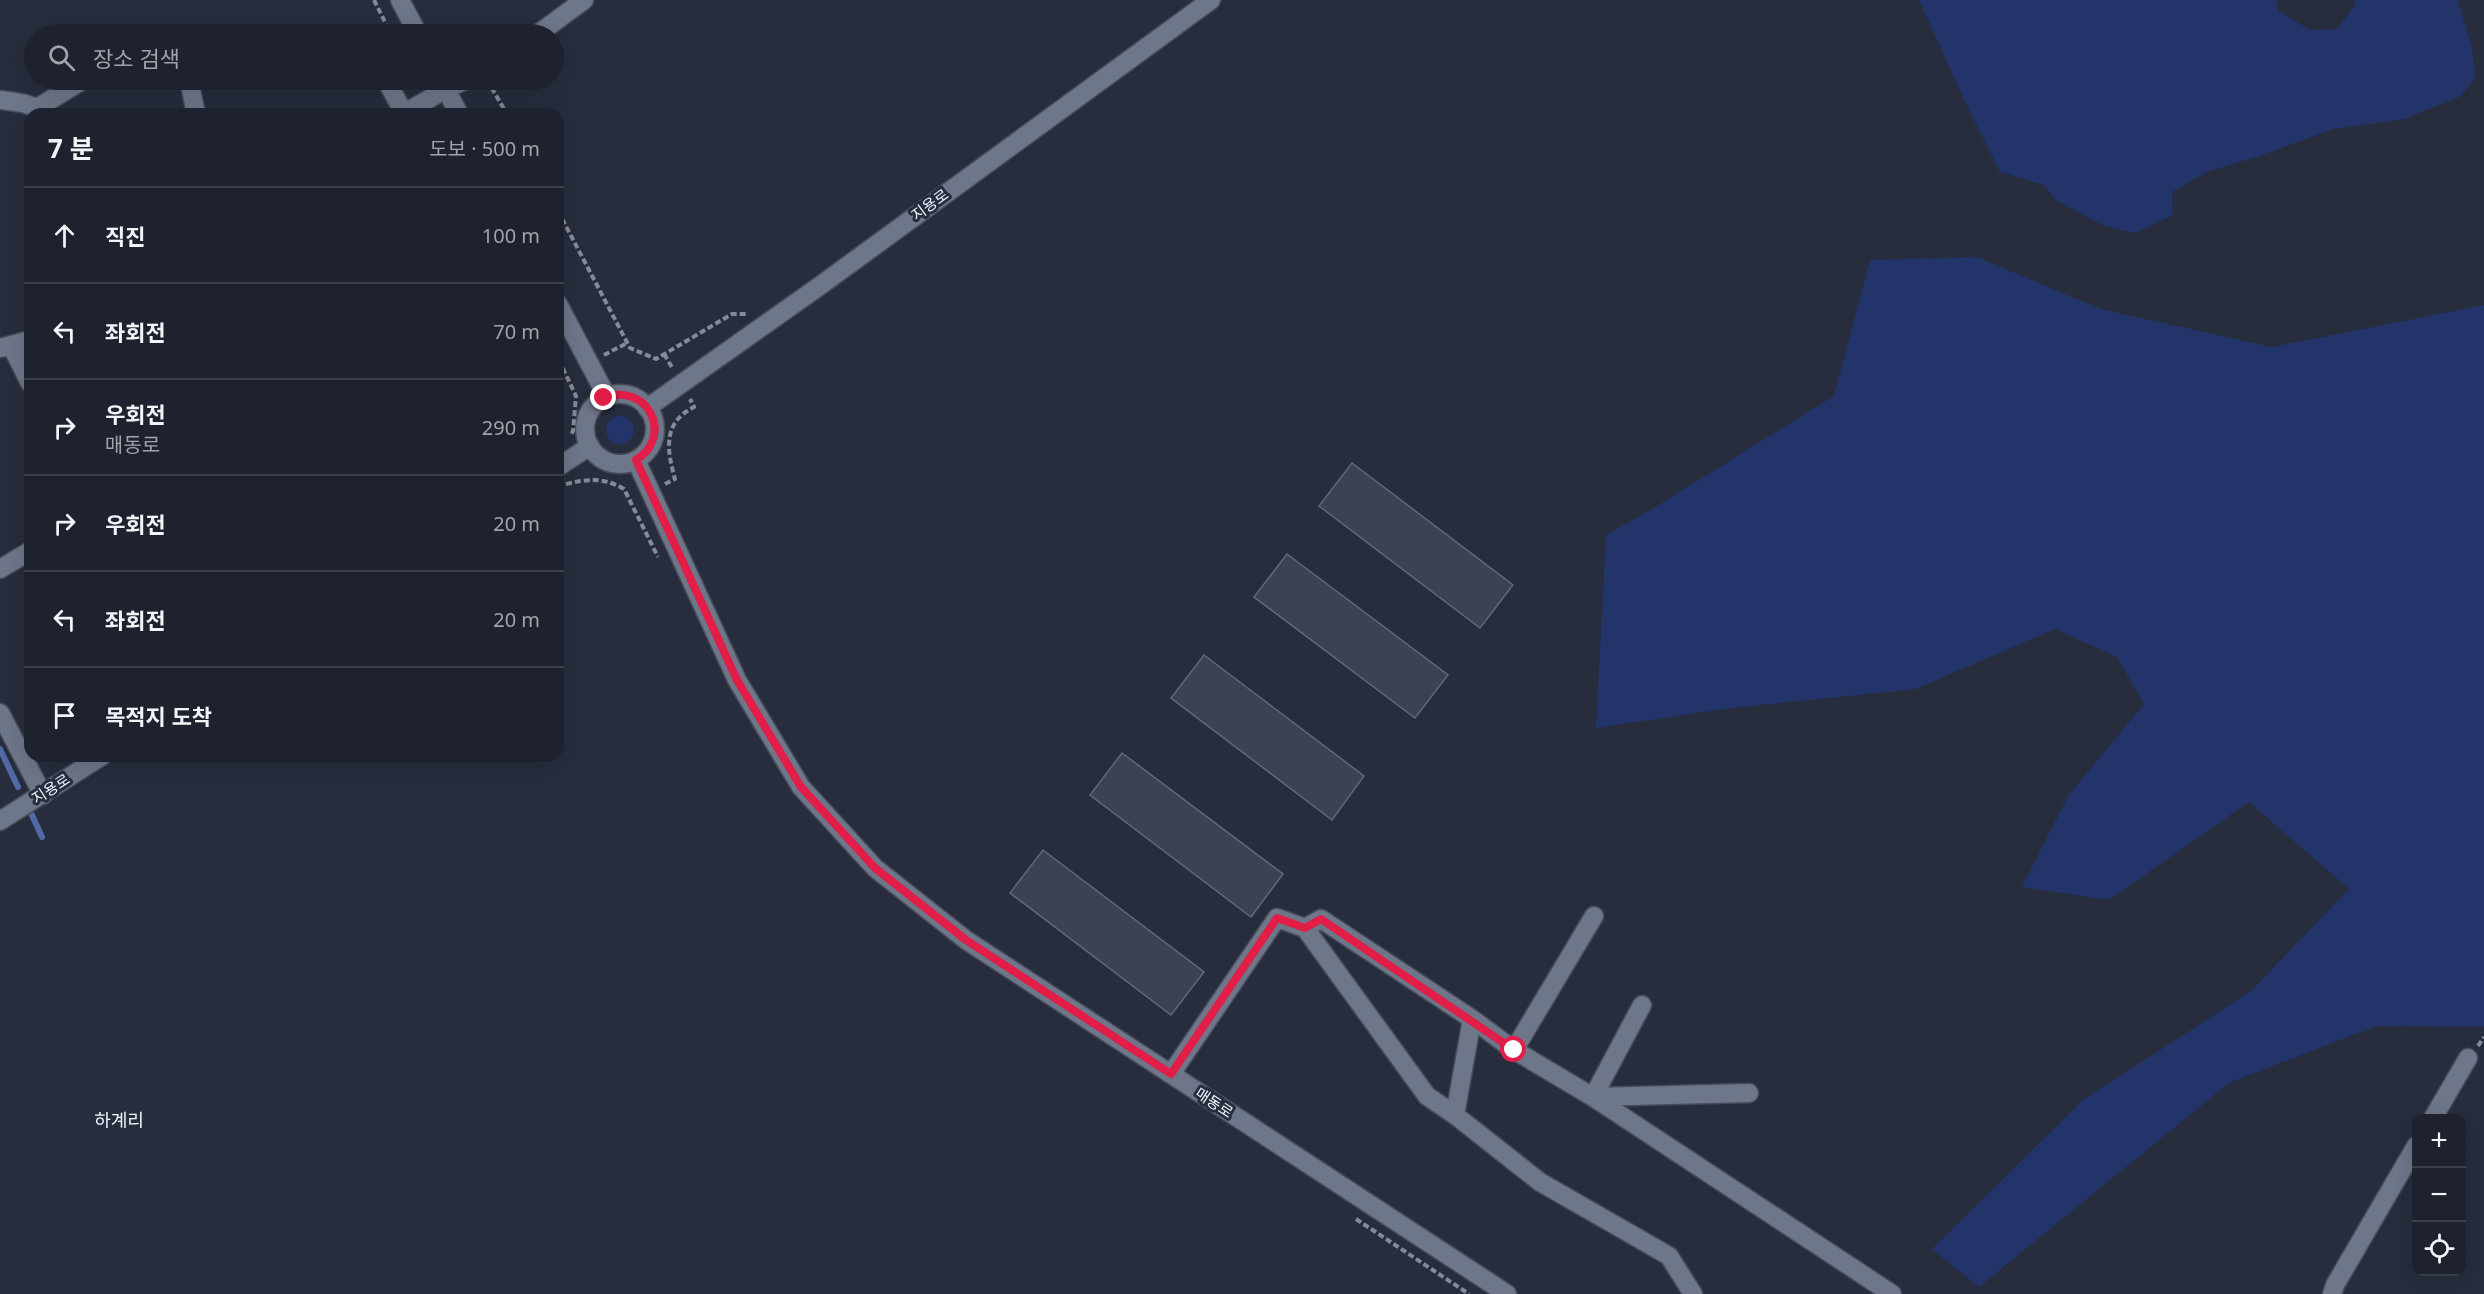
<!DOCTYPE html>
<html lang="ko">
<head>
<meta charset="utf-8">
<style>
  body { margin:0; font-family:"Noto Sans","Noto Sans KR",sans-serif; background:#252a36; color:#f1f3f6 }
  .controls { position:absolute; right:18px; bottom:18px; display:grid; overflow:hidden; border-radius:12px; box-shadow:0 6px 24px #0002 }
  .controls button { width:54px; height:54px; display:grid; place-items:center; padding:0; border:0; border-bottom:2px solid #3b3f4a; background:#1d222e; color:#f1f3f6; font:30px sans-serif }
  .stop { position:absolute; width:18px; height:18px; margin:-14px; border:4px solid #e11d48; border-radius:50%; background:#fff }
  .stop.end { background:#e11d48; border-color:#fff; box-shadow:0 2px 6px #0008 }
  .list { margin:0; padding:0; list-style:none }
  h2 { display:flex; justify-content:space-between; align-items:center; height:78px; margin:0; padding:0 24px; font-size:26px }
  h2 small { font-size:20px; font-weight:400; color:#a0a4aa }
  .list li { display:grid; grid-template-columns:39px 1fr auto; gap:18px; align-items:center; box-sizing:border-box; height:96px; padding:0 24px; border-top:2px solid #3b3f4a }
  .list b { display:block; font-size:22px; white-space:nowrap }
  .list p { margin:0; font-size:20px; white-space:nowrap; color:#a0a4aa }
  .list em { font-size:20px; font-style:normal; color:#a0a4aa }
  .icon { flex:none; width:33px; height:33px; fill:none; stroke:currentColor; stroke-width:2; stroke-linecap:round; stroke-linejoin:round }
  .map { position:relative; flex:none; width:2484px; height:1294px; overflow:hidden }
  .search { position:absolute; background:#1d222e; box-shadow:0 6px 24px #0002; left:24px; top:24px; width:540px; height:66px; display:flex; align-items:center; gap:15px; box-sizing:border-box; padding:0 21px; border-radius:33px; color:#a0a4aa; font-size:22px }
  .panel { position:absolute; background:#1d222e; box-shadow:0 6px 24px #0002; left:24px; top:108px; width:540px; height:654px; border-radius:18px }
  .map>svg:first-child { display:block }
  .green { fill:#223469 }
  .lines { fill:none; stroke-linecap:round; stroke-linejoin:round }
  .stream { stroke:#5269a7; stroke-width:6 }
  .building { fill:#3c4253; stroke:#60687a; stroke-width:1.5 }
  .minor-casing { stroke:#464b58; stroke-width:21 }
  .path { stroke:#858a98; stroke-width:4; stroke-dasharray:6 3; stroke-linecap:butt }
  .minor { stroke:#6e7689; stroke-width:18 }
  .route { stroke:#e11d48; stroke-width:8 }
  .labels { text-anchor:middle; stroke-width:6; stroke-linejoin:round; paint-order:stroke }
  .street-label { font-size:15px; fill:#f0f4ff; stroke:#272d3d }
  .quarter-label { font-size:18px; fill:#f0f4ff; stroke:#272d3d }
</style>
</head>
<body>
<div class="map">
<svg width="2484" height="1294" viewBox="0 0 2484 1294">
  <rect width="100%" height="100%" fill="#272d3d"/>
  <path class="green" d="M 1919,0 L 2276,0 L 2279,11 L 2310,30 L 2337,29 L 2355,5 L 2354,0 L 2458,0 L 2472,48 L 2475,78 L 2461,96 L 2405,119 L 2333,129 L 2263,155 L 2209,171 L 2172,192 L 2173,215 L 2135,233 L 2105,226 L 2057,201 L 2044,185 L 2000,172 L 1968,108 Z
    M 1977,257 L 2101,309 L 2272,347 L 2484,305 L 2484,1027 L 2376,1026 L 2229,1083 L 1979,1287 L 1932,1249 L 2083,1100 L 2251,991 L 2349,889 L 2249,802 L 2109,900 L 2022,887 L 2068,796 L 2144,704 L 2117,657 L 2055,629 L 1916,689 L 1731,708 L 1596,728 L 1606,535 L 1652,509 L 1834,396 L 1870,260 Z
    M606 430a14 14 0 1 1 28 0a14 14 0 1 1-28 0Z"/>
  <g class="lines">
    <path class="stream" d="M 0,749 L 18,787
      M 31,813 L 42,837"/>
  </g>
  <path class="building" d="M 1352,463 L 1513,585 L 1480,628 L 1319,506 Z
    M 1287,554 L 1448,675 L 1415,718 L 1254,597 Z
    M 1204,655 L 1364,776 L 1332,820 L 1171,698 Z
    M 1122,753 L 1283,874 L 1251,917 L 1090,795 Z
    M 1043,850 L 1204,972 L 1171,1015 L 1010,893 Z"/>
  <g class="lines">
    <g class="minor-casing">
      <path id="minor" d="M 400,0 L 418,34
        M 538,34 L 584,0
        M 189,80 L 196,114
        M 386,80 L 404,113
        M 441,80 L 459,114
        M 0,100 C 14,102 33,102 41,114
        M 37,108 L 83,80
        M 403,114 L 446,89 L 466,80
        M 558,304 L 607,397
        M 11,345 L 30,383
        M 0,348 L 30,340
        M585 429a35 35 0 1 1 70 0a35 35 0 1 1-70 0Z
        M 647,408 L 821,285 L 1211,0
        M 636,460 L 737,680 L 801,787 L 875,868 L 966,940 L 1507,1294
        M 558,467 L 590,446
        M 0,569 L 30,551
        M 0,713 L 43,795
        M 0,821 L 102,756
        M 1305,928 L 1321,919 L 1472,1019 L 1514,1050 L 1593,1097 L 1749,1093
        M 1642,1005 L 1593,1097 L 1892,1294
        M 1514,1050 L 1594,916
        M 1171,1074 L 1277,918 L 1305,928 L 1427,1096 L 1455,1115 L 1540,1182 L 1669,1256 L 1693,1294
        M 1455,1115 L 1472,1019
        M 2433,1118 L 2468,1058
        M 2332,1294 L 2335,1285 L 2416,1146"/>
    </g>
    <path class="path" d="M 374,0 L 391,34
      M 487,80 L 507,114
      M 558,211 L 630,348 L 656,359 L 732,314 L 747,314
      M 664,354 L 673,369
      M 604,355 L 627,343
      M 559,360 L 576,396 L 573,431 L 570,436
      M 566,484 C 587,479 604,477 624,489 L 658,557
      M 665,484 L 675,479 C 667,450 662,423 694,407 L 690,399
      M 2478,1046 L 2484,1037
      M 1356,1219 L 1469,1294"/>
    <use href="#minor" class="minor"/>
  </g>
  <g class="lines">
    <path class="route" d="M 604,398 C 647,381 675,436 636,460 L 737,680 L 801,787 L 875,868 L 966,940 L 1171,1074 L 1277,918 L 1305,928 L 1321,919 L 1514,1050"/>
  </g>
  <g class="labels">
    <g class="street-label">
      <text transform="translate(930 205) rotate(-36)" y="5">지용로</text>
      <text transform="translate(51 789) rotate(-33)" y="5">지용로</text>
      <text transform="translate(1214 1103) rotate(33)" y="5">매동로</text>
    </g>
    <g class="quarter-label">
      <text x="119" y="1127">하계리</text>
    </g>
  </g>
</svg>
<div class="controls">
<button>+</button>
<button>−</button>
<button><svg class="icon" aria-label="locate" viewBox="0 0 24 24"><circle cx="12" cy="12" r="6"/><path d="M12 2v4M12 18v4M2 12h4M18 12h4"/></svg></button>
</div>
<div class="stop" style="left:1514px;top:1050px"></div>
<div class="stop end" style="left:604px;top:398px"></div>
<div class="search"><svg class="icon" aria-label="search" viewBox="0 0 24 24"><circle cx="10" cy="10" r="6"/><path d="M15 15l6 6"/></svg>장소 검색</div>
<section class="panel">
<h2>7 분<small>도보 · 500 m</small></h2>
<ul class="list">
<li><svg class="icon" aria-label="ahead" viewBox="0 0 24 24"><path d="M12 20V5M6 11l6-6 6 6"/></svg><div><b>직진</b></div><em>100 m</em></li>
<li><svg class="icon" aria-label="left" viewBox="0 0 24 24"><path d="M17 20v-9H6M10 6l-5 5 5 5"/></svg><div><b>좌회전</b></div><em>70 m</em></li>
<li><svg class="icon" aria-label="right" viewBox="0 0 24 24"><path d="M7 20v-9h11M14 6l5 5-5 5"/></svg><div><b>우회전</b><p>매동로</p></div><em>290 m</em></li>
<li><svg class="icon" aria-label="right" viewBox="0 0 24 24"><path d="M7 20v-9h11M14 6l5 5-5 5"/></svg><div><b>우회전</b></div><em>20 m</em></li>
<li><svg class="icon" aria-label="left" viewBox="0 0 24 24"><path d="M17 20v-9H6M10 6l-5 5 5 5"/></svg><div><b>좌회전</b></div><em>20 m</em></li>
<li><svg class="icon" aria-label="arrive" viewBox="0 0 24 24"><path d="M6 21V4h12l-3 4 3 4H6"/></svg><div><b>목적지 도착</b></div></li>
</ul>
</section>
</div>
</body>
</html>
